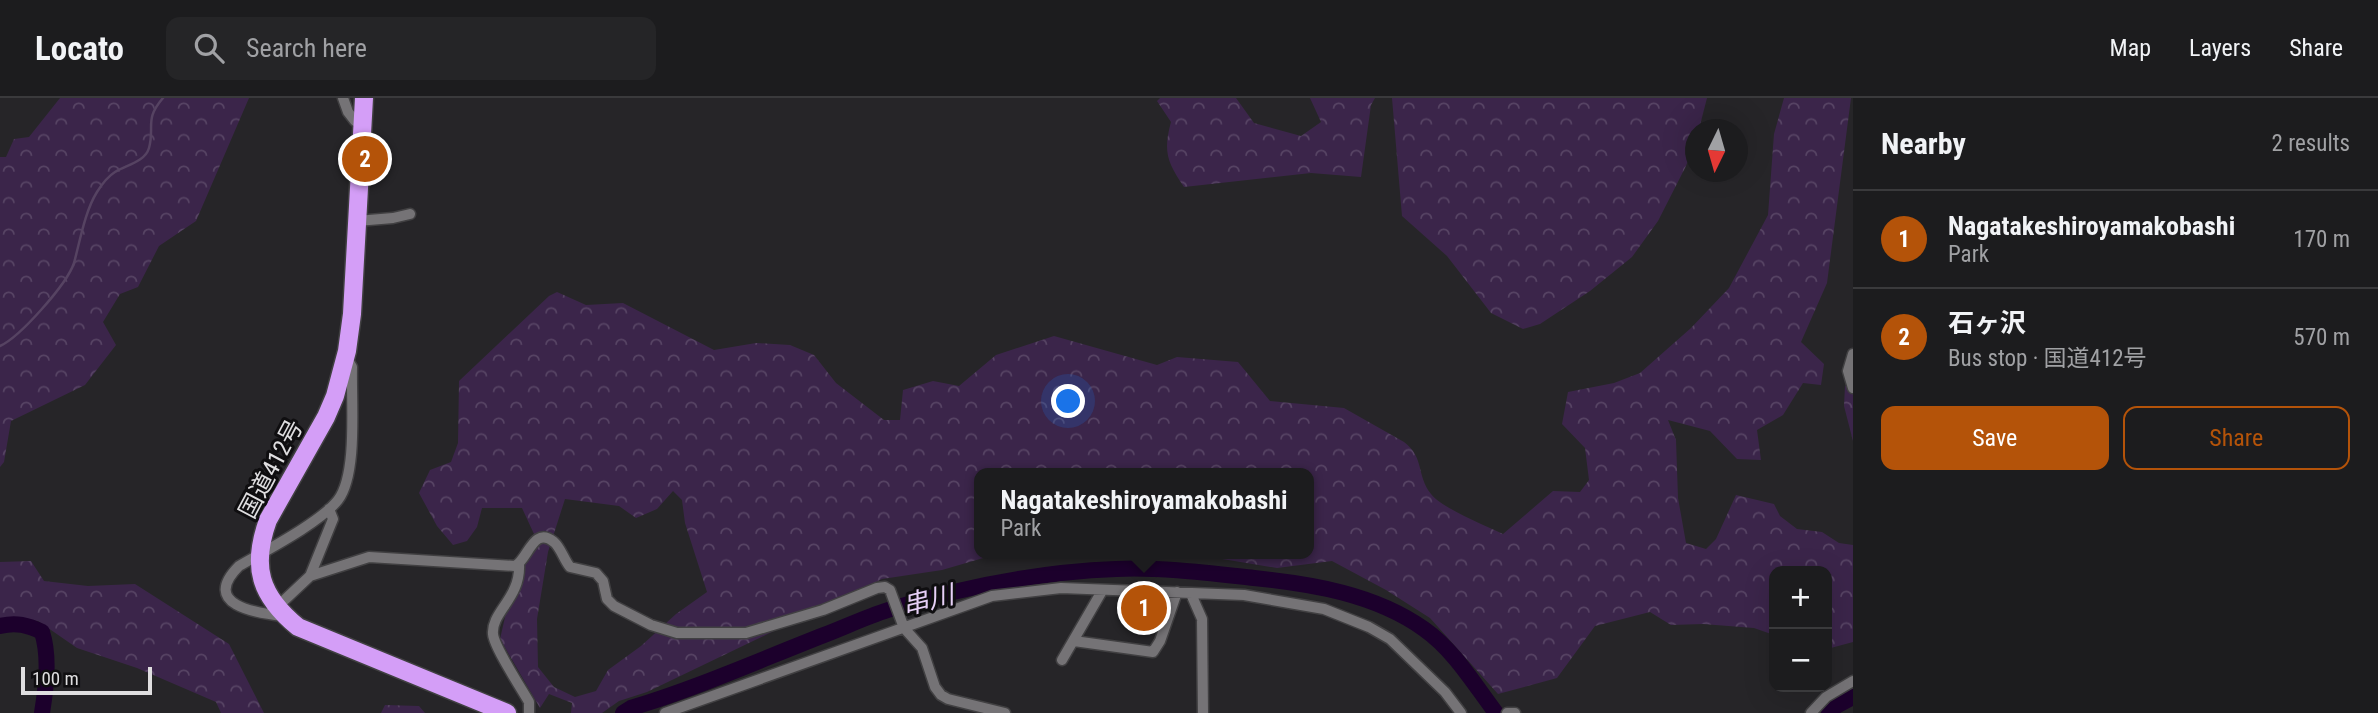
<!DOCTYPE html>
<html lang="en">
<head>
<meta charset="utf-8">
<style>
  body { margin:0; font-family:"Roboto Condensed","Noto Sans JP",sans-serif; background:#252527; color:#f1f3f6 }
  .controls { position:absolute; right:21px; bottom:21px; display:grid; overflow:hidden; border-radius:14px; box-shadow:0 7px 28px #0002 }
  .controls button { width:63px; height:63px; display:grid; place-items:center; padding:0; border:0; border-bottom:2px solid #3a3a3c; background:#1c1c1e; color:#f1f3f6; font:35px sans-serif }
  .compass { position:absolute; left:1685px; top:21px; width:63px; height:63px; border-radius:50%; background:#1c1c1e; box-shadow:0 7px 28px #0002; rotate:185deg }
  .scale { position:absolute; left:21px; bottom:18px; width:131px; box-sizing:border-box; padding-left:7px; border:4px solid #dfdee0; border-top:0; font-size:19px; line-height:24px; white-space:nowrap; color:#dfdee0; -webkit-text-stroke:5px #0f0e10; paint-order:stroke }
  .you { position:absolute; left:1069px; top:304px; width:24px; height:24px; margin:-18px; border:5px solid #fff; border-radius:50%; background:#1a73e8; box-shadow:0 0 0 10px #1a73e833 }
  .badge { display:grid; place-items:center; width:46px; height:46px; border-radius:50%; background:#b45309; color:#fff; font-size:23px; font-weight:700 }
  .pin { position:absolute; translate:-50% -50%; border:4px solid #fff; box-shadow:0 2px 7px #0006 }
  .popup { position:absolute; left:974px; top:370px; width:340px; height:91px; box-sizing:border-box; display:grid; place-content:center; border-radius:14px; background:#1c1c1e; filter:drop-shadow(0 2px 5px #0005); font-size:23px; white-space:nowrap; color:#a0a1a4 }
  .popup b { font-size:26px; color:#f1f3f6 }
  .popup::after { content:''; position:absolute; left:50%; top:100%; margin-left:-14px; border:14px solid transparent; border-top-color:#1c1c1e }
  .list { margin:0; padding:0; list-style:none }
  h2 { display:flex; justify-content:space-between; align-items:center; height:91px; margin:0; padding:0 28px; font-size:30px }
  h2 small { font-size:23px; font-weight:400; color:#a0a1a4 }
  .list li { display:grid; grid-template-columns:46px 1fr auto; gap:21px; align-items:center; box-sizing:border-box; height:98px; padding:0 28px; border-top:2px solid #3a3a3c }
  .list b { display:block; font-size:26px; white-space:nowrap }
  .list p { margin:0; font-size:23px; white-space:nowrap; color:#a0a1a4 }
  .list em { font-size:23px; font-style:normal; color:#a0a1a4 }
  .actions { display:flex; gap:14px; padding:21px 28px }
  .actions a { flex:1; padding:16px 0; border:2px solid #b45309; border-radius:14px; text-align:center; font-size:24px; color:#b45309 }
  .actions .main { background:#b45309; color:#fff }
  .icon { flex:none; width:38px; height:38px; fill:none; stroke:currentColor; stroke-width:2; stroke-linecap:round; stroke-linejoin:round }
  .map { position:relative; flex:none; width:1853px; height:615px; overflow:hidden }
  header { display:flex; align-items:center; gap:42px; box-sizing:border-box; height:98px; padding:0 35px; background:#1c1c1e; border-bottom:2px solid #3a3a3c }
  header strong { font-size:33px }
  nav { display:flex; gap:38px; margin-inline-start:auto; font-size:24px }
  .search { width:490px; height:63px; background:#252527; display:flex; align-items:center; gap:18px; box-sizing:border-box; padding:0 24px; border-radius:14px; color:#a0a1a4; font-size:26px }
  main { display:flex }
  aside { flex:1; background:#1c1c1e }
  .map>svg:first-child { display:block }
  .forest { fill:url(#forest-crowns); fill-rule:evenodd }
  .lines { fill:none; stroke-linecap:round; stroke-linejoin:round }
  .stream { stroke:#564362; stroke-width:2.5 }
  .river { stroke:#1c002c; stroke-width:16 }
  .street-casing { stroke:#414042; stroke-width:13 }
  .highway-casing { stroke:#414042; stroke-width:21 }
  .street { stroke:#757376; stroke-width:10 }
  .highway { stroke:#d49ef7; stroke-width:18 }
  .labels { text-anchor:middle; stroke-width:6; stroke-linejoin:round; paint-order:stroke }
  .street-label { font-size:24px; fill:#dfdee0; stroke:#0f0e10 }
  .water-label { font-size:26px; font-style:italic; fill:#e7d0f7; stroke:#0f0e10 }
</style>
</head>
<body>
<header>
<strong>Locato</strong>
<div class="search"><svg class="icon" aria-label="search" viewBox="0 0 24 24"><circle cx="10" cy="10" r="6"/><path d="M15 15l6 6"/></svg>Search here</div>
<nav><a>Map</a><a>Layers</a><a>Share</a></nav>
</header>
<main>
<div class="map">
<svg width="1853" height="615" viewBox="0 0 1853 615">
  <defs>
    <pattern id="forest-crowns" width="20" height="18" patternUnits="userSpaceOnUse" patternTransform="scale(1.75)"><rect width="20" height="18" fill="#3b254a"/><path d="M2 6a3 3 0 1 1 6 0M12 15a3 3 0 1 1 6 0" fill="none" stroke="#574464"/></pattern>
  </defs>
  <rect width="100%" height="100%" fill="#262528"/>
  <path class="forest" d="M 60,0 L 249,0 L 196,123 L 159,148 L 138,189 L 120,196 L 103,224 L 116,247 L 85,287 L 11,323 L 4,364 L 0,369 L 0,59 L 6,59 L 14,41 L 29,39 Z
    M 1160,0 L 1236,0 L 1254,25 L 1301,38 L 1321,24 L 1310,0 L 1375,0 L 1371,7 L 1361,79 L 1311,75 L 1184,89 C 1167,64 1163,53 1171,24 L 1157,3 Z
    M 1392,0 L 1707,0 L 1699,31 L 1696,32 L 1695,43 L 1686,68 L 1658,123 L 1632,159 L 1590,193 L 1540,226 L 1523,231 L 1491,215 L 1447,158 L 1402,118 Z
    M 1784,0 L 1851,0 L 1827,185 L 1801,244 L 1824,266 L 1821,287 L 1803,285 L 1783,317 L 1757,332 L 1761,362 L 1737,361 L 1710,333 L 1668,322 L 1676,342 L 1678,400 L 1686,445 L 1706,451 L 1716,441 L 1736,397 L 1774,406 L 1780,418 L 1797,431 L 1822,434 L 1839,445 L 1853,447 L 1853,544 L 1827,551 L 1827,473 L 1774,473 L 1774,537 L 1754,530 L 1703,526 L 1671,527 L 1650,514 L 1595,528 L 1557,580 L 1498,596 L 1430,520 L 1386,492 L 1332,463 L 1277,470 L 1192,456 L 1308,456 L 1308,375 L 979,375 L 979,456 L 997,456 L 942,472 L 882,481 L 647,594 L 619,603 L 602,615 L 571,615 L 572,605 L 549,596 L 540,610 L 500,541 L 514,480 L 525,465 L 534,436 L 522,410 L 482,410 L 477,429 L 467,443 L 453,447 L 437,428 L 419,395 L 430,372 L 451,364 L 458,345 L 459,283 L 549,198 L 557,194 L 586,207 L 623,205 L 714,252 L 756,245 L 790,247 L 814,257 L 836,285 L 884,322 L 900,322 L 903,292 L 933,283 L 959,288 L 996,257 L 1054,238 L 1157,267 L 1177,259 L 1238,264 L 1270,303 L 1344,310 L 1404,344 C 1425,360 1416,377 1431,396 C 1442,410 1484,427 1503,436 L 1553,393 L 1580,394 L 1589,382 L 1585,350 L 1562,326 L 1568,294 L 1614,285 L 1640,275 L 1691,230 L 1729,190 L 1768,117 L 1774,36 ZM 673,393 L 682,402 L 685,425 L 707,494 L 676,516 L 641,548 L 608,572 L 596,593 L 575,599 L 554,589 L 538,569 L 537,521 L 548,454 L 565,401 L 619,408 L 636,420 L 657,411 Z
    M 1853,283 L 1853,343 L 1844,308 L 1845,288 Z
    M 31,463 L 44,483 L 88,488 L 135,486 L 229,546 L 264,615 L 221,615 L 216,604 L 137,570 L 77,550 L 38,523 L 0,520 L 0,464 Z
    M 1137,500 L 1152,502 L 1151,519 L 1135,517 Z
    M 385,607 L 419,608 L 425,615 L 381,615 Z"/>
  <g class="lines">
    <path class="stream" d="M 0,248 C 20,239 67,186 74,165 C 80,143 85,113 97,94 C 102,86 107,79 115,74 C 126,67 145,64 149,50 C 155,28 144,22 163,0"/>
    <path class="river" d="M 0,528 C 16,524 28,527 42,534 C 50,559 46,590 42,615
      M 623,615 L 631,610 C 697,590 760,562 824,537 C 845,529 866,519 888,512 C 962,489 1039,474 1116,471 C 1162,469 1208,475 1254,480 C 1312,486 1375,496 1424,531 C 1454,552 1474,586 1496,615
      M 1829,615 L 1836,608 L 1853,599"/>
    <g class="street-casing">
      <path id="street" d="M 343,0 L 348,14 L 355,23 L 362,23
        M 357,123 L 393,120 L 410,116
        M 1853,256 L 1848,273 L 1853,290
        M 519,466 C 521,500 491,514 493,536 C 494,549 521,590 529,604 L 529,615
        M 310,478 L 333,421 L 329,411
        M 1191,496 L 1202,521 L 1203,615
        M 276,510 L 310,478 L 369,459 L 515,468 C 528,462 533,427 554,444 C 561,450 564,462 570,469 L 596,475 L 603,483 L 607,501 L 614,508 L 651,527 L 677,535 L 746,535 L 823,512 L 877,490 L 885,489 L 890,492 L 904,530 L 922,550 L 935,589 L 941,597 L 948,601 L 1005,615
        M 283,518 C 256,515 200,507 239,468 C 265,453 321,424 338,402 C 358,376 351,303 352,269 L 346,259
        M 1074,543 L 1153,554 L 1160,543 L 1177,494
        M 1062,562 L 1102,493
        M 665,615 L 992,498 L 1061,490 L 1244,497 L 1324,511 L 1369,529 L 1390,541 L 1445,594 L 1461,615
        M 1507,615 L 1515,615
        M 1811,615 L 1826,599 L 1853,583"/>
    </g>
    <g class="highway-casing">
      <path id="highway" d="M 364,0 L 352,216 L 347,253 L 335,298 L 326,319 L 268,422 C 251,469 260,498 298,529 L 507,615"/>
    </g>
    <use href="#street" class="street"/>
    <use href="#highway" class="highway"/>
  </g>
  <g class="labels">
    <g class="street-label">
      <text transform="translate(271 371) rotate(-62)" y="8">国道412号</text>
    </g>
    <g class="water-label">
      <text transform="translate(928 502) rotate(-14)" y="9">串川</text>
    </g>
  </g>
</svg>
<div class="controls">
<button>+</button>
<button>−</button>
</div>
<svg class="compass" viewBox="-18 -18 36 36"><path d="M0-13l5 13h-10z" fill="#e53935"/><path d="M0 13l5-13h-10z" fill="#a0a1a4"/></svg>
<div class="scale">100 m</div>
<div class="you"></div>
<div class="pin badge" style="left:1144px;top:510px">1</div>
<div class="popup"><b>Nagatakeshiroyamakobashi</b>Park</div>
<div class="pin badge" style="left:365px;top:61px">2</div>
</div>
<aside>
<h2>Nearby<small>2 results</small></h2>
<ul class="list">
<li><span class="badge">1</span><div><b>Nagatakeshiroyamakobashi</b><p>Park</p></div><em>170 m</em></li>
<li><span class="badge">2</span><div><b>石ヶ沢</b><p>Bus stop · 国道412号</p></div><em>570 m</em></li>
</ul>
<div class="actions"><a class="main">Save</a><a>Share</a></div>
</aside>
</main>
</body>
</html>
